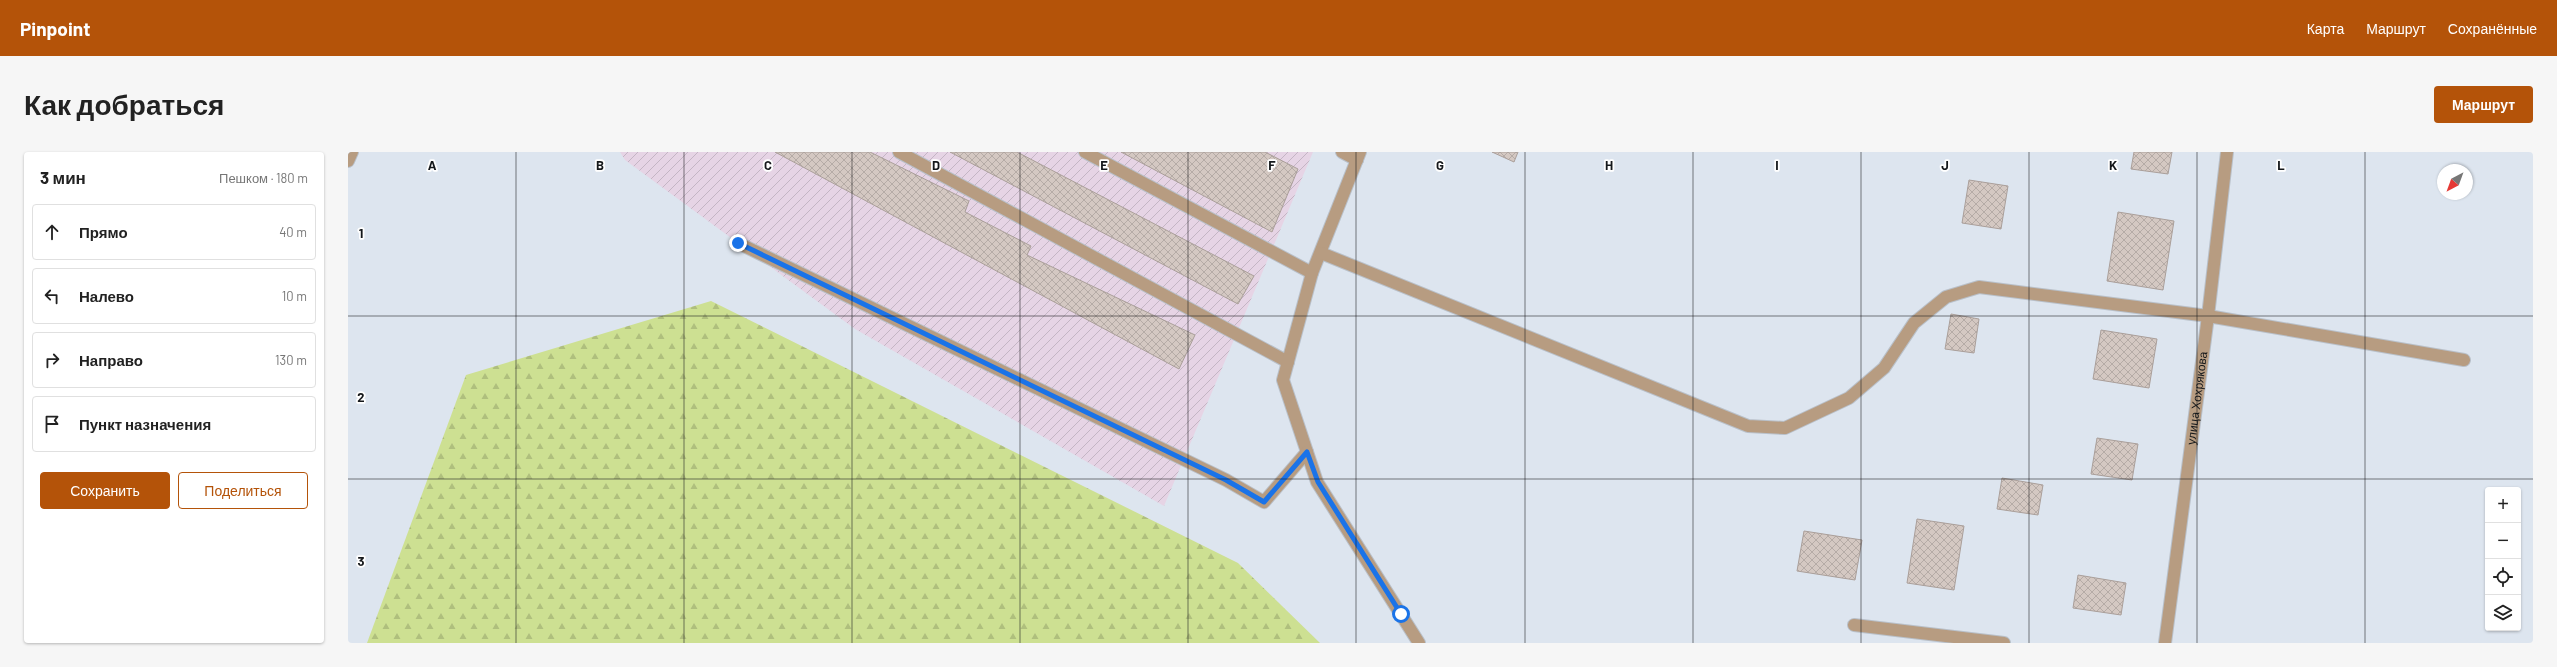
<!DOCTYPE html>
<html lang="ru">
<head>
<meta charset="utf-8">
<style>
  body { margin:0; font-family:Barlow,sans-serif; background:#f6f6f6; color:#222 }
  .controls { position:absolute; right:12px; bottom:12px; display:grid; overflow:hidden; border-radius:4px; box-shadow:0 1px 3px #0004 }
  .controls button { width:36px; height:36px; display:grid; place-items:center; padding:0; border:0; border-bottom:1px solid #e0e0e0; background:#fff; color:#222; font:20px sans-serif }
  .compass { position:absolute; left:2089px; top:12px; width:36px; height:36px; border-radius:50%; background:#fff; box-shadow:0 1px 3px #0004; rotate:221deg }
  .stop { position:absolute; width:12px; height:12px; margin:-9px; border:3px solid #1a73e8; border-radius:50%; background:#fff }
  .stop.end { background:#1a73e8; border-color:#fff; box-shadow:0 1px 4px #0008 }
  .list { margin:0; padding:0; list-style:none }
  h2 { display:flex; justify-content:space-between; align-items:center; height:52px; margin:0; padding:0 16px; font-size:17px }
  h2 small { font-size:13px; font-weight:400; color:#767676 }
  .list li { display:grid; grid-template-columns:26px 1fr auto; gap:12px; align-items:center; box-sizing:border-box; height:56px; margin:0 8px 8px; padding:0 8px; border:1px solid #e0e0e0; border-radius:4px }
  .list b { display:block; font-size:15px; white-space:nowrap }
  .list em { font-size:13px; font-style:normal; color:#767676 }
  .actions { display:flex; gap:8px; padding:12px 16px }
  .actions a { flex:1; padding:9px 0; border:1px solid #b45309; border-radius:4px; text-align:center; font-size:14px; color:#b45309 }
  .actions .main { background:#b45309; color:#fff }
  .icon { flex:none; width:22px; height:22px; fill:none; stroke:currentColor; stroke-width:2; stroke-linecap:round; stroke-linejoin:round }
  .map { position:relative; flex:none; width:2185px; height:491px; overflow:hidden; border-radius:4px }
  header { display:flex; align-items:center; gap:24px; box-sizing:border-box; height:56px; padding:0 20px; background:#b45309; color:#fff }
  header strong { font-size:19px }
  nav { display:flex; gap:22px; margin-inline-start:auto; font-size:14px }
  .intro { display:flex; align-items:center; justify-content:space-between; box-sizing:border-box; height:96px; padding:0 24px }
  h1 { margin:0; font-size:28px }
  .button { padding:10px 18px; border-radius:4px; background:#b45309; color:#fff; font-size:14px; font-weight:700 }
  main { display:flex; gap:24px; padding:0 24px }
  aside { flex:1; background:#fff; border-radius:4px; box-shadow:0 1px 3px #0004 }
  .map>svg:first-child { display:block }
  .industrial { fill:url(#industrial-furrows) }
  .forest { fill:url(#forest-firs) }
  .building { fill:url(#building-cross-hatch); stroke:#aa9f9a }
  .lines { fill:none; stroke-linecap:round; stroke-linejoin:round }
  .minor-casing { stroke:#b9c0c9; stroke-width:14 }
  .minor { stroke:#b79c81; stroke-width:12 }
  .route { stroke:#1a73e8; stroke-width:5 }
  .grid { fill:none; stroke:#15181b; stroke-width:1; stroke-opacity:0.55 }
  .labels { text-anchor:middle; stroke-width:3.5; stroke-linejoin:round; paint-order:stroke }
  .street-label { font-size:12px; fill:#15181b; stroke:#fff }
  .grid-label { font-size:13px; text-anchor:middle; font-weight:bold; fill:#15181b; stroke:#fff; stroke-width:3.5; stroke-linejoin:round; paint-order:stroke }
</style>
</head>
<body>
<header>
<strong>Pinpoint</strong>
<nav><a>Карта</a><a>Маршрут</a><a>Сохранённые</a></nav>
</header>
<div class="intro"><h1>Как добраться</h1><a class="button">Маршрут</a></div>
<main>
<aside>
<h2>3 мин<small>Пешком · 180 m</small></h2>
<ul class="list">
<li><svg class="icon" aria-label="ahead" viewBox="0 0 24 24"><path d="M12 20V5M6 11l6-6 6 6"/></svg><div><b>Прямо</b></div><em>40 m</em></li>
<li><svg class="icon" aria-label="left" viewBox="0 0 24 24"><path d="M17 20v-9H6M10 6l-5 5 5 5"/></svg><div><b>Налево</b></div><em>10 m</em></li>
<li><svg class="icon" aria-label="right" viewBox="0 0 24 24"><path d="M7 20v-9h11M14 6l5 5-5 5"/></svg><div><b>Направо</b></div><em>130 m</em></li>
<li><svg class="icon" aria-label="arrive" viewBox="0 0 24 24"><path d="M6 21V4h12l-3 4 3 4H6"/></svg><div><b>Пункт назначения</b></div></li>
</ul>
<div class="actions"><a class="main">Сохранить</a><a>Поделиться</a></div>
</aside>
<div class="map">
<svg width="2185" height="491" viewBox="0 0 2185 491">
  <defs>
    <pattern id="industrial-furrows" width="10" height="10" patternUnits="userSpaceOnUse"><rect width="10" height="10" fill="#e6d4e5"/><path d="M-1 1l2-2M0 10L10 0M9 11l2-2" fill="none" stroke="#c4b5c4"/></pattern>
    <pattern id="forest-firs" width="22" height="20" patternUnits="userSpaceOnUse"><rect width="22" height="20" fill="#cde092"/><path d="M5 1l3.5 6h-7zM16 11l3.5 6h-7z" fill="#afbf7d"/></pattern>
    <pattern id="building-cross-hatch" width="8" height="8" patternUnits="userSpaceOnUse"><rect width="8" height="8" fill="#d4c8c2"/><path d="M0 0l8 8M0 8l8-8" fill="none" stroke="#b5aba6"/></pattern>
  </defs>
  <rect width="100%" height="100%" fill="#dde5ef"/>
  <path class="industrial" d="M 272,0 L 965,0 L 816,354 L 507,177 L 277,8 Z"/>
  <path class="forest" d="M 363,149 L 890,411 L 972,491 L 19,491 L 118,223 Z"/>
  <path class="building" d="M 427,0 L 522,0 L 621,49 L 617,60 L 683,94 L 679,103 L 847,183 L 831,217 Z
    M 602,0 L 669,0 L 906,124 L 890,152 Z
    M 773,0 L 917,0 L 950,17 L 924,80 Z
    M 1144,0 L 1170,0 L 1166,10 Z
    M 1786,0 L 1824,0 L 1820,22 L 1783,17 Z
    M 1621,28 L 1660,34 L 1653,77 L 1614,71 Z
    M 1770,60 L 1826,69 L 1815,138 L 1759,129 Z
    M 1603,162 L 1631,167 L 1626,201 L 1597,197 Z
    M 1753,178 L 1809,187 L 1801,236 L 1745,227 Z
    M 1749,286 L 1790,292 L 1784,328 L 1743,322 Z
    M 1654,326 L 1695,333 L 1690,363 L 1649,357 Z
    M 1569,367 L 1616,374 L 1606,438 L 1559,431 Z
    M 1456,379 L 1514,388 L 1507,428 L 1449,419 Z
    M 1730,423 L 1778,431 L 1773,463 L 1725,456 Z"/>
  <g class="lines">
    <g class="minor-casing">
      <g id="minor">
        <path d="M 551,0 L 940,210"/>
        <path d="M 737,0 L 964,121"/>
        <path d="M 994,0 L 1009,8"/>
        <path d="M 1012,0 L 964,121 L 935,228 L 969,330 L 1071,491"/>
        <path d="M 0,9 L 4,0"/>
        <path d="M 390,91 L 878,328 L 916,350 L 959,300"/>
        <path d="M 973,101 L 1400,274 L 1437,276 L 1501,246 L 1536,216 L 1566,171 L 1598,145 L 1631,135 L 1860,164 L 2116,208"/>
        <path d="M 1506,473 L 1656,491"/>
        <path id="s1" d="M 1817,491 L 1860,164 L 1879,0"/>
      </g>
    </g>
    <use href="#minor" class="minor"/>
  </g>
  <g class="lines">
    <path class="route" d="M 390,91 L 878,328 L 916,350 L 959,300 L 970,330 L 1053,462"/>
  </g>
  <path class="grid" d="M 168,0 L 168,491M 336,0 L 336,491M 504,0 L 504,491M 672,0 L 672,491M 840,0 L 840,491M 1008,0 L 1008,491M 1177,0 L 1177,491M 1345,0 L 1345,491M 1513,0 L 1513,491M 1681,0 L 1681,491M 1849,0 L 1849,491M 2017,0 L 2017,491M 0,164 L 2185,164M 0,327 L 2185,327"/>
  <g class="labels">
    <g class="street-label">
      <text dy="4" stroke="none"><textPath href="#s1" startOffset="247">улица Хохрякова</textPath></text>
    </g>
  </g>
  <g class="grid-label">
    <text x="84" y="18">A</text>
    <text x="252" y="18">B</text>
    <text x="420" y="18">C</text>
    <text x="588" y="18">D</text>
    <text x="756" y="18">E</text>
    <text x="924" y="18">F</text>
    <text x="1092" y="18">G</text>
    <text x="1261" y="18">H</text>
    <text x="1429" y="18">I</text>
    <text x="1597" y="18">J</text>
    <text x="1765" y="18">K</text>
    <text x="1933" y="18">L</text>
    <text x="13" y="86">1</text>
    <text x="13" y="250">2</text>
    <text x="13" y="414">3</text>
  </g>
</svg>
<div class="controls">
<button>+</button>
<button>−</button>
<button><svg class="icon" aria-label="locate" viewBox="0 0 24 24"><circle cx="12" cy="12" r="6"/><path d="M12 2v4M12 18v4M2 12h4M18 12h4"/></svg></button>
<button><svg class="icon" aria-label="layers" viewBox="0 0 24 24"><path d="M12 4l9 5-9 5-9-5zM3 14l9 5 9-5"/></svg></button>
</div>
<svg class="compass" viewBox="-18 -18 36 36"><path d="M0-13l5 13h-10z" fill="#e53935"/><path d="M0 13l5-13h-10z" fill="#767676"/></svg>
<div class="stop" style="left:1053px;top:462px"></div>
<div class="stop end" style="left:390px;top:91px"></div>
</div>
</main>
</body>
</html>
